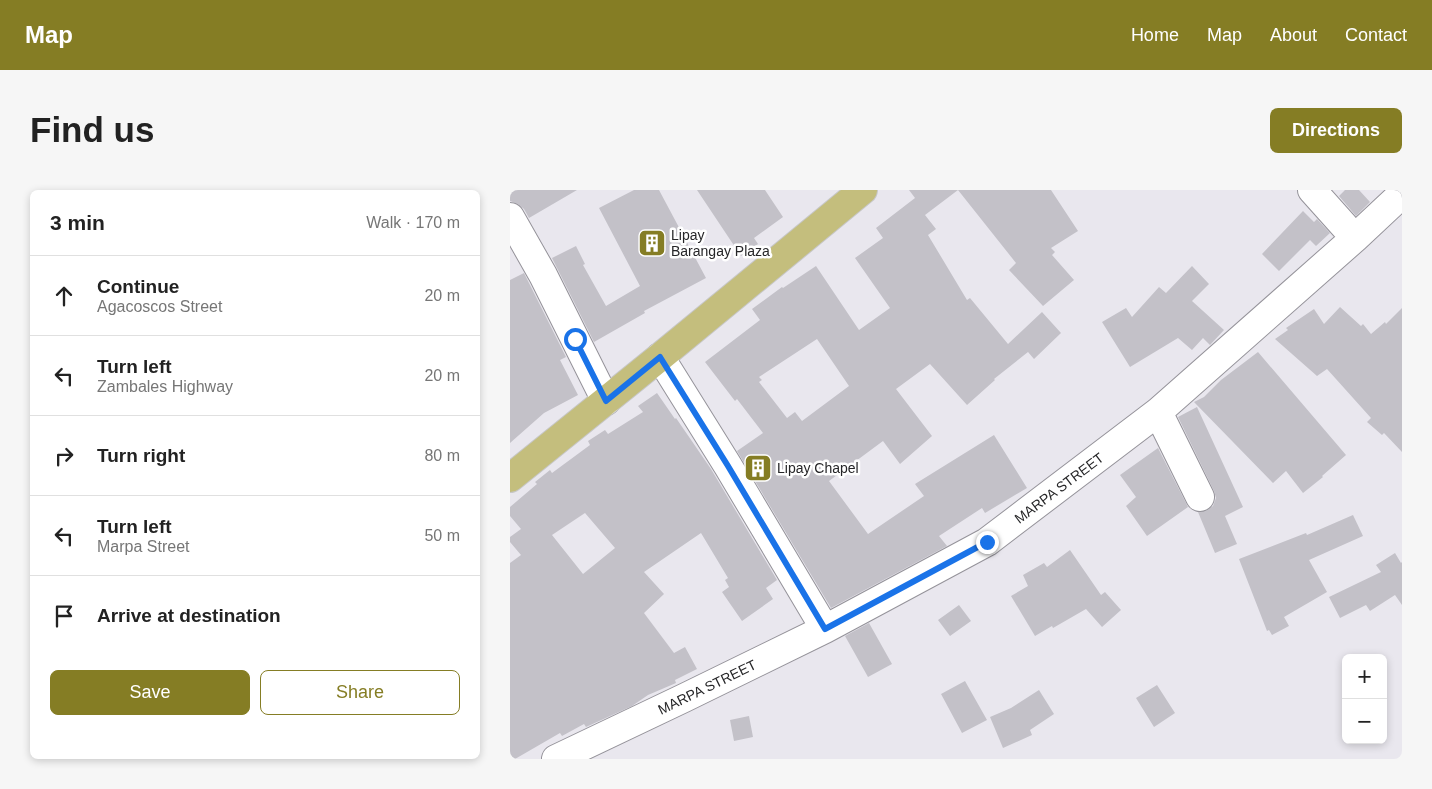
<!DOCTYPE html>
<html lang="en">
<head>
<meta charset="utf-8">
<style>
  body { margin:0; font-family:Helvetica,sans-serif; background:#f6f6f6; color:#222 }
  .controls { position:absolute; right:15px; bottom:15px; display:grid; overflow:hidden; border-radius:8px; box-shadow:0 2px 8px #0003 }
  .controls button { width:45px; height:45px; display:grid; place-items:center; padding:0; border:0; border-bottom:1px solid #e0e0e0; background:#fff; color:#222; font:25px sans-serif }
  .stop { position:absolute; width:15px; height:15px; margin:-11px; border:4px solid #1a73e8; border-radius:50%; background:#fff }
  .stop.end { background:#1a73e8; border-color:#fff; box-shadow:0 1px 5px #0008 }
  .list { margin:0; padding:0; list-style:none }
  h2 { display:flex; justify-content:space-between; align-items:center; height:65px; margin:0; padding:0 20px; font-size:21px }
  h2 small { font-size:16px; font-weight:400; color:#767676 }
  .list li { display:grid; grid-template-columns:32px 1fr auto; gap:15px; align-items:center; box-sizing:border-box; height:80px; padding:0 20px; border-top:1px solid #e0e0e0 }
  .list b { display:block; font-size:19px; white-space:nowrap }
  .list p { margin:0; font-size:16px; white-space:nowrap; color:#767676 }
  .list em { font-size:16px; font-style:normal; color:#767676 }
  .actions { display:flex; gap:10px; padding:15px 20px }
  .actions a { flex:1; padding:11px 0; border:1px solid #857d24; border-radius:8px; text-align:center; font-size:18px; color:#857d24 }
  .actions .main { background:#857d24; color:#fff }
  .icon { flex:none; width:28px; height:28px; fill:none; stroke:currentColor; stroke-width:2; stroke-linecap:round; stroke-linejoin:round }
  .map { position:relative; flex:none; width:892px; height:569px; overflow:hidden; border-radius:8px }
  header { display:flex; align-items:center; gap:30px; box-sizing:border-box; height:70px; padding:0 25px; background:#857d24; color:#fff }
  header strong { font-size:24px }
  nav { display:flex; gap:28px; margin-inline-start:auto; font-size:18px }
  .intro { display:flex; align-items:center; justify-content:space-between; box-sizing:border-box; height:120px; padding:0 30px }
  h1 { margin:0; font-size:35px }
  .button { padding:12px 22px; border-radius:8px; background:#857d24; color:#fff; font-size:18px; font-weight:700 }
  main { display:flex; gap:30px; padding:0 30px }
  aside { flex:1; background:#fff; border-radius:8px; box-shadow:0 2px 8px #0003 }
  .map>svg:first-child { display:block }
  .building { fill:#c3c1c8; fill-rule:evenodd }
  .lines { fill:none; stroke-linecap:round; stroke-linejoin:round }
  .minor-casing { stroke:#95939a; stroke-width:30 }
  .primary-casing { stroke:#c7c7c7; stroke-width:30 }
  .minor { stroke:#fff; stroke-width:28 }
  .primary { stroke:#c4be7d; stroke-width:28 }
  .route { stroke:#1a73e8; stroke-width:6 }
  .labels { text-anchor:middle; stroke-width:5; stroke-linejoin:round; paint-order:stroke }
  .poi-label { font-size:14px; fill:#262628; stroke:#fff; text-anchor:start }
  .street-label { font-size:14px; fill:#262628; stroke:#fff }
</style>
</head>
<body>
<header>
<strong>Map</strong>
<nav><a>Home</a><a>Map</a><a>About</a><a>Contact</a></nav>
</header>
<div class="intro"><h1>Find us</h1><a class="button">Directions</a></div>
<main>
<aside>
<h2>3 min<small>Walk · 170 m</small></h2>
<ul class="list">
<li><svg class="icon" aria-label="ahead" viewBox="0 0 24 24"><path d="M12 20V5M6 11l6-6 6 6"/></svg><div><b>Continue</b><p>Agacoscos Street</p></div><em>20 m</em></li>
<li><svg class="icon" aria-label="left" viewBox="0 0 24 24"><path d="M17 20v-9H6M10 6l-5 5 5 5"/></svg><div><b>Turn left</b><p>Zambales Highway</p></div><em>20 m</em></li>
<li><svg class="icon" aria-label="right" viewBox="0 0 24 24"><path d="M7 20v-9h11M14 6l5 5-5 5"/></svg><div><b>Turn right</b></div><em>80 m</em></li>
<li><svg class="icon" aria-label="left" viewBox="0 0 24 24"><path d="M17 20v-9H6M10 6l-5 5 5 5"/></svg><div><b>Turn left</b><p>Marpa Street</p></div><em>50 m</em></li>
<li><svg class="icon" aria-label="arrive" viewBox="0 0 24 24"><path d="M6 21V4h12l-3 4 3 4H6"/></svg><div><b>Arrive at destination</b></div></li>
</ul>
<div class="actions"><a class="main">Save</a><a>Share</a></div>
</aside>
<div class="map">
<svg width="892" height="569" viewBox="0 0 892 569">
  <rect width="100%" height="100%" fill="#e9e7ee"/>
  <path class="building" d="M 0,0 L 67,0 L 19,28 L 14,19 L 8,14 L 0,11 Z
    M 124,0 L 149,0 L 196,88 L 134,121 L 135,123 L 84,152 L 42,68 L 66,56 L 75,74 L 73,75 L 96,116 L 130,96 L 89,18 Z
    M 187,0 L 255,0 L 273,27 L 244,48 L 248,54 L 231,66 Z
    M 399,0 L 448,0 L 415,25 L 426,39 L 418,45 L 457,110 L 460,108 L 498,154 L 532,122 L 551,143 L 524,169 L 518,162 L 484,189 L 485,190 L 457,215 L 420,174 L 386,199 L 422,246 L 390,274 L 373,251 L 319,291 L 358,344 L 414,306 L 405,294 L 484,245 L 517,298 L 475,323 L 472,318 L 429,346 L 437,356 L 321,418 L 227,261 L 253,243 L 227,209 L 225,211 L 195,172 L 250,130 L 242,119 L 272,97 L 273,98 L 306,76 L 349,140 L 380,118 L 345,68 L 373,48 L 366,38 L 405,8 ZM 307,149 L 339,196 L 292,231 L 285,222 L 277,228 L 249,192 L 252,190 L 249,187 Z
    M 448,0 L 541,0 L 568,41 L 541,58 L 545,62 L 542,65 L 564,90 L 533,116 L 499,80 L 506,73 Z
    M 835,0 L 849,0 L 860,12 L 846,26 L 829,6 Z
    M 793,21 L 804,32 L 807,29 L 820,43 L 806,56 L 800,50 L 769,81 L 752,64 Z
    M 682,76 L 699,94 L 682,111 L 714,140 L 700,155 L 693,148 L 682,160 L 668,148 L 620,177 L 592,132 L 616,118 L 622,127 L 649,97 L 656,103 Z
    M 14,83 L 56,167 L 50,170 L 68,205 L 34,223 L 0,253 L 0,90 Z
    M 830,117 L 851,136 L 853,134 L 861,144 L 875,132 L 876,134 L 892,118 L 892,262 L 874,243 L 872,245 L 857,232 L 861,228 L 817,179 L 807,186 L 765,149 L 778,140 L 776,138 L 804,119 L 814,134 Z
    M 748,162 L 836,265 L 812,286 L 813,287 L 793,303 L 776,281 L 763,293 L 684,212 L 694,207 L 711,190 Z
    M 147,203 L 165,229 L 166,228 L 201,279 L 267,390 L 256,398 L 263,409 L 232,431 L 212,402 L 219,397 L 215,390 L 218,388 L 191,343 L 134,382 L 154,404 L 134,423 L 164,463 L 175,457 L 187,479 L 165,490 L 166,493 L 138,505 L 122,516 L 76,537 L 74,534 L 52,546 L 50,543 L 5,569 L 0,569 L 0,373 L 11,365 L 0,352 L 0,347 L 11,339 L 0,326 L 0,317 L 27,294 L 25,292 L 40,280 L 42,283 L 80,255 L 78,251 L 95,240 L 98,244 L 133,222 L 128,216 ZM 75,323 L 105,358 L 73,384 L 42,345 Z
    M 687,217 L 733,317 L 715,326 L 727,354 L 705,363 L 688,322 L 696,321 L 703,316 L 706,308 L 704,301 L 668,227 Z
    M 648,258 L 678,317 L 637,346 L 616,316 L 626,307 L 610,285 Z
    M 843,325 L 853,346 L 799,370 L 817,402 L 774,427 L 779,436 L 762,445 L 759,440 L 757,441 L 729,369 L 796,343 L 797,345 Z
    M 560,360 L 591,405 L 595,402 L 611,420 L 592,437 L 576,419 L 543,438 L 542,436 L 525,446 L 501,406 L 518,396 L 513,385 L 534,373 L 537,377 Z
    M 885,363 L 891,373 L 892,372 L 892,415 L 885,405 L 860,421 L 856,415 L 830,428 L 819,407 L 871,382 L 866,375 Z
    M 449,415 L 461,431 L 440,446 L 428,430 Z
    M 359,433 L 382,474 L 358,487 L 335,446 Z
    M 455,491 L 477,530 L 452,543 L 431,504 Z
    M 647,495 L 665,523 L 644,537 L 626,508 Z
    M 529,500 L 544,524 L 520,540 L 522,545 L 493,558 L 480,527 L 501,518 Z
    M 239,526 L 243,547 L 224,551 L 220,530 Z"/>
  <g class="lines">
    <g class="minor-casing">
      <path id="minor" d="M 802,0 L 845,48
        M 0,27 L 33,85 L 96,211
        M 150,167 L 218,276 L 315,439
        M 648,222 L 690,307
        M 46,569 L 174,508 L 315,439 L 477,352 L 648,222 L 845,48 L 892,4"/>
    </g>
    <g class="primary-casing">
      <path id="primary" d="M 0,288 L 150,167 L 353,0"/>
    </g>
    <use href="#minor" class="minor"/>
    <use href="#primary" class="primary"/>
  </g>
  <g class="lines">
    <path class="route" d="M 65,149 L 96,211 L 150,167 L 218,276 L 315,439 L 477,352"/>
  </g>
  <defs>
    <g id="building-square" transform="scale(1.4375)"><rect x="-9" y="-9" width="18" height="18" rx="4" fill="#857d24" stroke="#fff"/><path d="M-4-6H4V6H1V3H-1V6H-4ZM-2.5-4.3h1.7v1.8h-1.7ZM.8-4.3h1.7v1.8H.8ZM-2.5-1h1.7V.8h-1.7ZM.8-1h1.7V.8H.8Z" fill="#fff"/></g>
  </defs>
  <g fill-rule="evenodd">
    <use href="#building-square" x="142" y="53"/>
    <use href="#building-square" x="248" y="278"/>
  </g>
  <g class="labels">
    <g class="poi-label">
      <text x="161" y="50">Lipay<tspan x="161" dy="16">Barangay Plaza</tspan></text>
      <text x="267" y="283">Lipay Chapel</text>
    </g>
    <g class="street-label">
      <text transform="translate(549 298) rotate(-37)" y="5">MARPA STREET</text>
      <text transform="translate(197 497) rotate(-26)" y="5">MARPA STREET</text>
    </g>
  </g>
</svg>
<div class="controls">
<button>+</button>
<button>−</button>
</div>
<div class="stop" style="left:65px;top:149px"></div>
<div class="stop end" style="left:477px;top:352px"></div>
</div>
</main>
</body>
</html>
